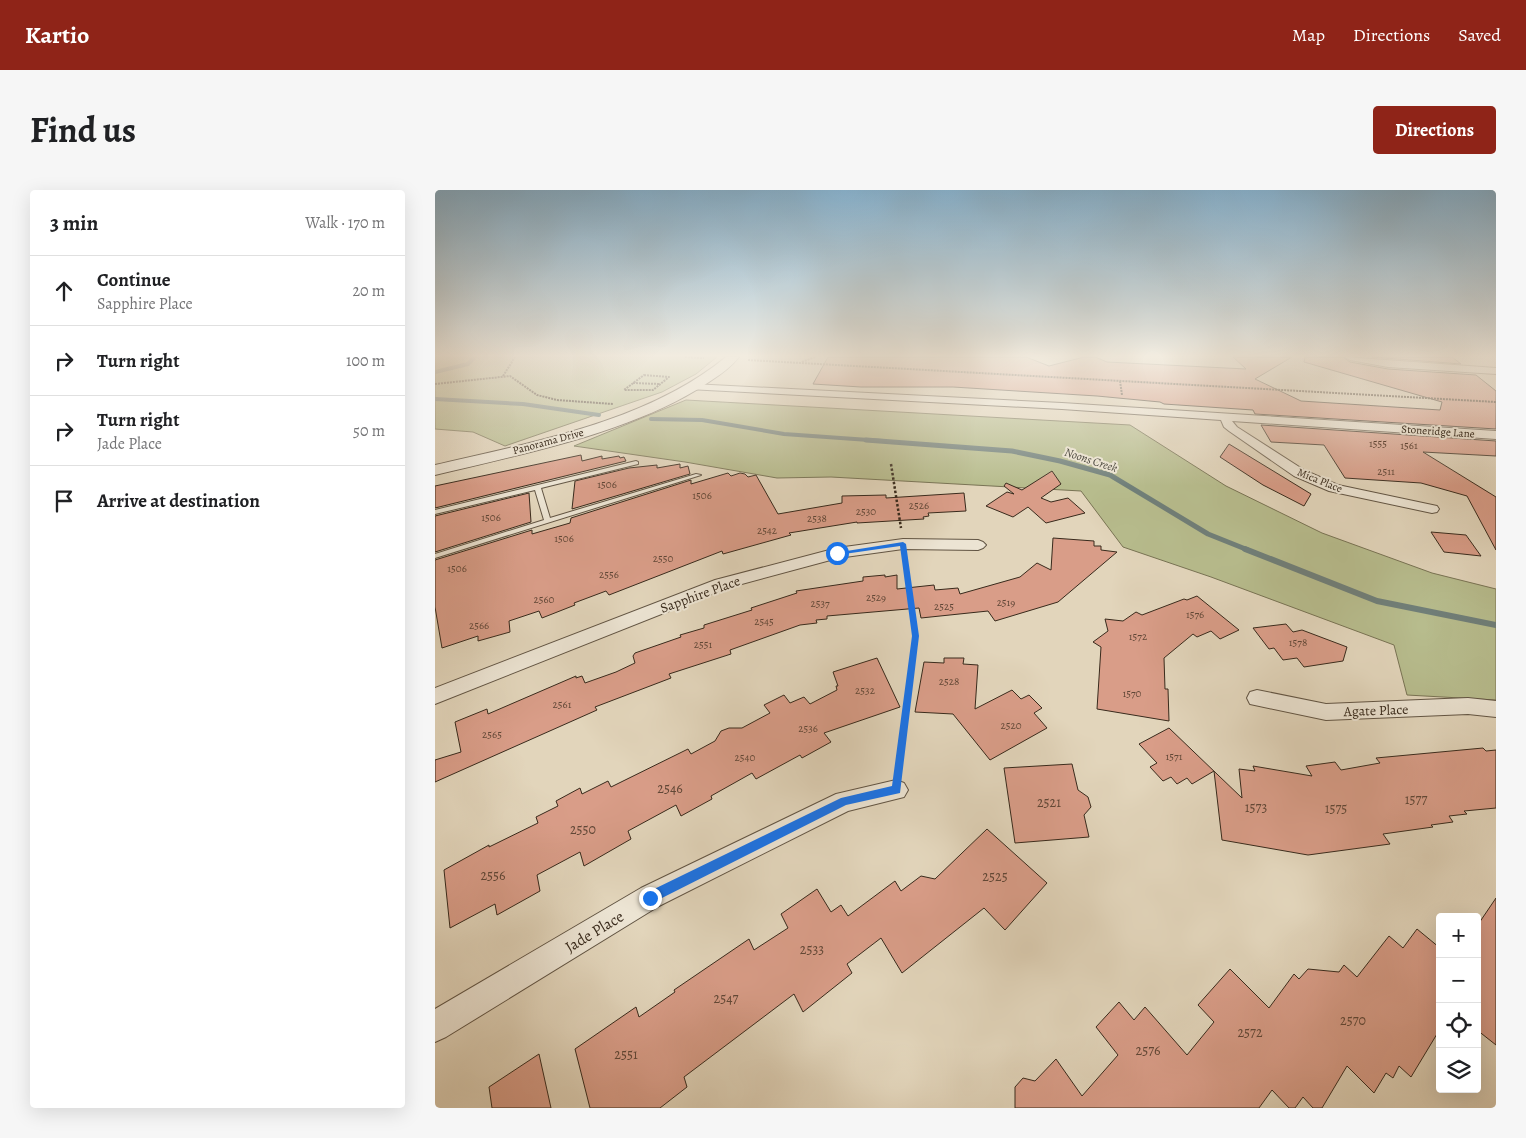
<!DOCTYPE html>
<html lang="en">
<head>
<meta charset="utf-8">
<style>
  body { margin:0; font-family:Alegreya,serif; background:#f6f6f6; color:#202124 }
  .controls { position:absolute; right:15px; bottom:15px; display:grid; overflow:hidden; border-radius:5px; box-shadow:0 5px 20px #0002 }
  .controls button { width:45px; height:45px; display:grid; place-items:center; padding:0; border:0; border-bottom:1px solid #e0e0e0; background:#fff; color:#202124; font:25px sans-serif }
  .stop { position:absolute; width:15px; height:15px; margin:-11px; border:4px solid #1a73e8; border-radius:50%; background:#fff }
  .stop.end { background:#1a73e8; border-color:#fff; box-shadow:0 1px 5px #0008 }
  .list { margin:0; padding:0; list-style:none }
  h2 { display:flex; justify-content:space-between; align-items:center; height:65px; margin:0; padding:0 20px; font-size:21px }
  h2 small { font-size:16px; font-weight:400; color:#757577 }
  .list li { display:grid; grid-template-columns:32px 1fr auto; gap:15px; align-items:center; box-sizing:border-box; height:70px; padding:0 20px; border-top:1px solid #e0e0e0 }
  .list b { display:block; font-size:19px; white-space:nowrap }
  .list p { margin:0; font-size:16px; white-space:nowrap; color:#757577 }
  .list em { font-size:16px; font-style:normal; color:#757577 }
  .icon { flex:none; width:28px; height:28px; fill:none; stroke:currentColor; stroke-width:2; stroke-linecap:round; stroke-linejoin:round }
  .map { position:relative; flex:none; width:1061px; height:918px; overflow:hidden; border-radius:5px }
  header { display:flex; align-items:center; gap:30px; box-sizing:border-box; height:70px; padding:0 25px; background:#8f2418; color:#fff }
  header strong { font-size:24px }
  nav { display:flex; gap:28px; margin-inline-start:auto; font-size:18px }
  .intro { display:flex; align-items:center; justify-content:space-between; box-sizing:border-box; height:120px; padding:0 30px }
  h1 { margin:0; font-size:35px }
  .button { padding:12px 22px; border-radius:5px; background:#8f2418; color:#fff; font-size:18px; font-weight:700 }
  main { display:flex; gap:30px; padding:0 30px }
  aside { flex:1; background:#fff; border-radius:5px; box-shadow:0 5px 20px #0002 }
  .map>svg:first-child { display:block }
  .green { fill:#b7bc8d; stroke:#787354 }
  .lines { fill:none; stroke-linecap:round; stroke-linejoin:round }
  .stream-far2 { stroke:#707f79; stroke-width:4 }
  .stream-far1 { stroke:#707f79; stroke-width:5 }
  .stream { stroke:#707f79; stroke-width:6 }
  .building { fill:#d99d88; stroke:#382a1c }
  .service-casing { stroke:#625544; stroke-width:2 }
  .minor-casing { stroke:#625544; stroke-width:2 }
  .tertiary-casing { stroke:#625544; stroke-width:2 }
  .path-far3 { stroke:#382a1c; stroke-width:2; stroke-dasharray:2 1; stroke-linecap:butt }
  .path-far2 { stroke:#382a1c; stroke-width:2.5; stroke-dasharray:2.5 2; stroke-linecap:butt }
  .path-far1 { stroke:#382a1c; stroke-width:3; stroke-dasharray:4 2.5; stroke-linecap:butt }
  .path { stroke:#382a1c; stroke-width:4; stroke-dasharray:4.5 3; stroke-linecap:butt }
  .service { fill:#ece4d3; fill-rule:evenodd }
  .minor { fill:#ece4d3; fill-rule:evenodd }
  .tertiary { fill:#ece4d3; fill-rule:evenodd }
  .route { fill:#1a73e8 }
  .labels { text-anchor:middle; stroke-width:4; stroke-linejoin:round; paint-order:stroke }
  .far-street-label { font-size:11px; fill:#382a1c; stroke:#ece4d3 }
  .number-label { font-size:11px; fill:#604737 }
  .far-water-label { font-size:12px; font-style:italic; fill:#504d43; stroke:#ece4d3 }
  .street-label { font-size:14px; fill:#382a1c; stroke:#ece4d3 }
  .near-number-label { font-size:14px; fill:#604737 }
  .near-street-label { font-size:16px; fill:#382a1c; stroke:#ece4d3 }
</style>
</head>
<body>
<header>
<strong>Kartio</strong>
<nav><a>Map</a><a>Directions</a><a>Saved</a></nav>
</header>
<div class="intro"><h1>Find us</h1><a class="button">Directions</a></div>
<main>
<aside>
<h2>3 min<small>Walk · 170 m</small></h2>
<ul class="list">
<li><svg class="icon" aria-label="ahead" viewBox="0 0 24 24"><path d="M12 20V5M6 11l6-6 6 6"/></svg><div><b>Continue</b><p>Sapphire Place</p></div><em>20 m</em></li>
<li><svg class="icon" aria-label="right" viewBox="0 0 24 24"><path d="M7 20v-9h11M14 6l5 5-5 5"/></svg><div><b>Turn right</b></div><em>100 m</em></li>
<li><svg class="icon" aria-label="right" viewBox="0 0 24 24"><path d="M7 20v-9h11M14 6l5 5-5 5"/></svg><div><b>Turn right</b><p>Jade Place</p></div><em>50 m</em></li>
<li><svg class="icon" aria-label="arrive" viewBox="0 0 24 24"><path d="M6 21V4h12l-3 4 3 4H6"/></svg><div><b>Arrive at destination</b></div></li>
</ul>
</aside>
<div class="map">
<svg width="1061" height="918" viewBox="0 0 1061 918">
  <rect width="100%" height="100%" fill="#e2d5bb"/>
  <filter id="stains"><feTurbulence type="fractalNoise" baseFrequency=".004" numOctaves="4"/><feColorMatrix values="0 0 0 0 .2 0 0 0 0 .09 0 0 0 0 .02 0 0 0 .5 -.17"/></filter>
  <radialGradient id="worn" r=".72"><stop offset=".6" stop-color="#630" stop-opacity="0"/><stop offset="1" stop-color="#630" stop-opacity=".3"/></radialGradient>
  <path class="green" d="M 0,167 L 282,167 L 261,184 L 227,202 L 70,256 L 38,242 L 0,239 Z
    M 251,210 L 695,235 L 791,296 L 887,343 L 997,383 L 1061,399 L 1061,510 L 972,505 L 959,455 L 776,387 L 688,357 L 646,301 L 396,287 L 342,288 L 250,272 L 139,256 Z"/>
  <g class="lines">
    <path class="stream-far2" d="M 0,182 L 33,174 L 38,169 L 37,167
      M 0,209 L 88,214 L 164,225
      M 216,229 L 267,230 L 349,244 L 448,251"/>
    <path class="stream-far1" d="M 431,250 L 577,261 L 625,271 L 675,285 L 773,344 L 813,360"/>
    <path class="stream" d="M 810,359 L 942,411 L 1061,435"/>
  </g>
  <path class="building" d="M 393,167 L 591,167 L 614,176 L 649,167 L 660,167 L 672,172 L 811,179 L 798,167 L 857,167 L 820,189 L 866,211 L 1005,220 L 1007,212 L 869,172 L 870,167 L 908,167 L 915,172 L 953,179 L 1041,185 L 1061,201 L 1061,239 L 820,224 L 818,220 L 729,214 L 725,212 L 662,206 L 518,197 L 426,197 L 378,194 Z
    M 937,167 L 1017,167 L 1026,174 Z
    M 826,235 L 1061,251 L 1061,266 L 988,262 L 1061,307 L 1061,360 L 1032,306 L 986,293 L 910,288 L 889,255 L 836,252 Z
    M 794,254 L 876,304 L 869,316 L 828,295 L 785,267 Z
    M 146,265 L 147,271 L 167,266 L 167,269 L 184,266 L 185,268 L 189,267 L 191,271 L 0,318 L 0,296 Z
    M 245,274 L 245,278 L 253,276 L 255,284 L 137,319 L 140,291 L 194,278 L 222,275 L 222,278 Z
    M 617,281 L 626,294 L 606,308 L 616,312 L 633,308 L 650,323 L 611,333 L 593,317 L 578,327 L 551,316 L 572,302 L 579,304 L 569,296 L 571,293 L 587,300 Z
    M 293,283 L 296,286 L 305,283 L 310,284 L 313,287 L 321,285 L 343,324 L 407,313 L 407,306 L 451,305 L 451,308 L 529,303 L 531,321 L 493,323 L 494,326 L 488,327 L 489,329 L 422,333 L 422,332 L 354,343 L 356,345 L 288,364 L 287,361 L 174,405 L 171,401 L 139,413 L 140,415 L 107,428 L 104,421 L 74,431 L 75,442 L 43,451 L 43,446 L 7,458 L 0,417 L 0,370 L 97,340 L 97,344 L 135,333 L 136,328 L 256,290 L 256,294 Z
    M 94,303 L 96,332 L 0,362 L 0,326 Z
    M 996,342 L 1031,345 L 1046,366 L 1009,362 Z
    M 618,348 L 659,351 L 659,356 L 666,356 L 666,360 L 682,362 L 623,412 L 560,431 L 553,421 L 486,428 L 484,418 L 392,426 L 392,429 L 381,430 L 382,433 L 365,435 L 295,460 L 296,464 L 234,484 L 236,488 L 160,517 L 162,520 L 0,592 L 0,570 L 26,562 L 20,532 L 52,519 L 53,524 L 141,486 L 141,488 L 147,486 L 150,493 L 181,482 L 200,473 L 198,466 L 200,463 L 246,447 L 245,445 L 269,438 L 269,435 L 317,420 L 316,418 L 362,403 L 361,401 L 428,391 L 428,387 L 450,385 L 450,387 L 462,385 L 462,399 L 499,395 L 500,400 L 523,398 L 525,404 L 585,387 L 602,373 L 616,380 Z
    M 762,406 L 804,440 L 785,449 L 776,441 L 762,447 L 758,444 L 729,468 L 730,499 L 733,499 L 734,531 L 662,519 L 666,457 L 658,452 L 673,441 L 670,429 L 688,431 L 701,422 L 707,425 L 749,409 L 752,410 Z
    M 851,434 L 858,442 L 867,440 L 912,457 L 908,471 L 869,477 L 862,468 L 848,470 L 839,458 L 834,459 L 818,438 Z
    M 442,468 L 465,517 L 389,543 L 396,552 L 367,568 L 365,565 L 321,589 L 317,583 L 276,606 L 277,609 L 246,626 L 241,615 L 193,641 L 196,649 L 149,676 L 145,662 L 102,685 L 105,701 L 62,725 L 60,714 L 15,738 L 9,680 L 54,655 L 54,657 L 103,633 L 101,627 L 123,616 L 121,611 L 145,598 L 147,604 L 173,591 L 176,597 L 253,559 L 256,564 L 280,551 L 286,541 L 294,538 L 307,538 L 335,523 L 329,515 L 349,505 L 355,513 L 369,507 L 375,514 L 402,500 L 401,496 L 403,496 L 398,482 Z
    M 509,468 L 529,468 L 528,474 L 543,475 L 540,519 L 577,500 L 586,509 L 594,505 L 607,518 L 599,523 L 612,538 L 555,570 L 518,524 L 480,522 L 489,472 L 509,473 Z
    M 734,538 L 807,608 L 804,579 L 820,581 L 818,576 L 877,586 L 871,576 L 900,572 L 906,580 L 945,573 L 941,568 L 1048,558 L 1051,561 L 1061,560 L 1061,618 L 1029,621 L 1032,624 L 1014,626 L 1018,632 L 996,635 L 998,637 L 948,644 L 955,654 L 873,665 L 787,650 L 779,581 L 757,594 L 752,588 L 742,594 L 736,587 L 728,591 L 715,577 L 722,573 L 704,554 Z
    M 637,574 L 643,600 L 653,607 L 656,617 L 649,625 L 654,647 L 580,653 L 569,578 Z
    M 552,639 L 612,693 L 570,740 L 549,718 L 467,783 L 446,748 L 412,774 L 417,783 L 368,822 L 359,804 L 249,887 L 252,897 L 225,918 L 155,918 L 140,859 L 201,817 L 204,827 L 240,802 L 239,800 L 314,749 L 319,760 L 353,738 L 346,724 L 382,699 L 396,722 L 406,715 L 413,726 L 460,691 L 466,701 L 486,686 L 500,689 Z
    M 1061,708 L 1061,855 L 1042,840 L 1042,736 Z
    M 982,739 L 1005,758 L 1005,839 L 976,887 L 964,876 L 958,888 L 951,883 L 939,903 L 912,876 L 887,918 L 878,918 L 868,907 L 860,918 L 854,918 L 837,900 L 824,918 L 580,918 L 580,897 L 588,888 L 600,891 L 621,869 L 647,906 L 683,865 L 661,837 L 684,812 L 699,830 L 710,817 L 752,865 L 779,832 L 763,815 L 795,779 L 834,818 L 859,784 L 864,789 L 873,779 L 904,782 L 909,775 L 922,787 L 954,746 L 968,758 Z
    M 104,864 L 116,918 L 57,918 L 54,897 Z"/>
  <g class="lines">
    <g class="service-casing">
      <path id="service" d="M 201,271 L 203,272 L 203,274 L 106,298 L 115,328 L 261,284 L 266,285 L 0,368 L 0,364 L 109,330 L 100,300 L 0,324 L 0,320 Z"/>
    </g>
    <g class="minor-casing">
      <path id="minor" d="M 910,167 L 1061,178 L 1061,184 L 953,177 L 915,170 Z
        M 257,194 L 627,213 L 1061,241 L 1061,249 L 797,231 L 802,237 L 869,280 L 903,295 L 1002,316 L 1004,319 L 1002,322 L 997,323 L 894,301 L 859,286 L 794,241 L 789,237 L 786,230 L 627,219 L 253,199 L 253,195 Z
        M 468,349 L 543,350 L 548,352 L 551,355 L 548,358 L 543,360 L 468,359 L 403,368 L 292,398 L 0,514 L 0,498 L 280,390 L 402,358 Z
        M 822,500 L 891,514 L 1033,508 L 1061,511 L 1061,527 L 1033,524 L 891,530 L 815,514 L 812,508 L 815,502 Z
        M 461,590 L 469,593 L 473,600 L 469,607 L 413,621 L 224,716 L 11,847 L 0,852 L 0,819 L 206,698 L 401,604 Z"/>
    </g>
    <g class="tertiary-casing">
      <path id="tertiary" d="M 291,167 L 304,167 C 296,177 285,185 274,192 C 200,242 87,264 0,285 L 0,275 C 98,252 212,232 291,167 Z"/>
    </g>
    <path class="path-far3" d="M 250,167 L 269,168
      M 313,170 L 1061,212
      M 367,172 L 380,167
      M 209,185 L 234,187 L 218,200 L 189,200 Z
      M 68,186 L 80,167
      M 685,191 L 687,205
      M 198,193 L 225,194
      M 0,194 L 75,186 L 102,205 L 122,210 L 178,214"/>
    <path class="path-far2" d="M 456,274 L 466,338"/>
    <path class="path-far1" d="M 470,371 L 480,446 L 473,500"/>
    <path class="path" d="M 463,580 L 473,499"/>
    <use href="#service" class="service"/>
    <use href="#minor" class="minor"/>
    <use href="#tertiary" class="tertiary"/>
  </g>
  <linearGradient id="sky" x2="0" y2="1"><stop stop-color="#87b5d4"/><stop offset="0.56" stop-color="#f2ece0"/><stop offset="1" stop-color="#f2ece0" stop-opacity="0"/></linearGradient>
  <rect width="1061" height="296" fill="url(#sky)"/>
  <path class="route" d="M 468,352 L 471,354 L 484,446 L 465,603 L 411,615 L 219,712 L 215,713 L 211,712 L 209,708 L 211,703 L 406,608 L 457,596 L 477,446 L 465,356 L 402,365 L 399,363 Z"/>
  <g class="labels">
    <g class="far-street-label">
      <text transform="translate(1003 241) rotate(4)" y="4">Stoneridge Lane</text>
      <text transform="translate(113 251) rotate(-15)" y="4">Panorama Drive</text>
      <text transform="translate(885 290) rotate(22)" y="4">Mica Place</text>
    </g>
    <g class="number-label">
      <text x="943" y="257">1555</text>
      <text x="974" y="259">1561</text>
      <text x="951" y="285">2511</text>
      <text x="172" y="298">1506</text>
      <text x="267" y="309">1506</text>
      <text x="484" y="319">2526</text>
      <text x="431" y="325">2530</text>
      <text x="56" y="331">1506</text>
      <text x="382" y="332">2538</text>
      <text x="332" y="344">2542</text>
      <text x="129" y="352">1506</text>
      <text x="228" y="372">2550</text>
      <text x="22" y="382">1506</text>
      <text x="174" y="388">2556</text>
      <text x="441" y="411">2529</text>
      <text x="109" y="413">2560</text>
      <text x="571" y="416">2519</text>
      <text x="385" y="417">2537</text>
      <text x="509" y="420">2525</text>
      <text x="760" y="428">1576</text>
      <text x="329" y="435">2545</text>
      <text x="44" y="439">2566</text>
      <text x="703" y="450">1572</text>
      <text x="863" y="456">1578</text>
      <text x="268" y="458">2551</text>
      <text x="514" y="495">2528</text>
      <text x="430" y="504">2532</text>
      <text x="697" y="507">1570</text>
      <text x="127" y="518">2561</text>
      <text x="576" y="539">2520</text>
      <text x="373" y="542">2536</text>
      <text x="57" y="548">2565</text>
      <text x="739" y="570">1571</text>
      <text x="310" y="571">2540</text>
    </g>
    <g class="far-water-label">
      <text transform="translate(656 270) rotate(18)" y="4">Noons Creek</text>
    </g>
    <g class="street-label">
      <text transform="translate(265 404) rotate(-20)" y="5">Sapphire Place</text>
      <text transform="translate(941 520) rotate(-2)" y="5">Agate Place</text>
    </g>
    <g class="near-number-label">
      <text x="235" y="603">2546</text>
      <text x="981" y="614">1577</text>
      <text x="614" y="617">2521</text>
      <text x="821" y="622">1573</text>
      <text x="901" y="623">1575</text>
      <text x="148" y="644">2550</text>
      <text x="58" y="690">2556</text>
      <text x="560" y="691">2525</text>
      <text x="377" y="764">2533</text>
      <text x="291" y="813">2547</text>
      <text x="918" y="835">2570</text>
      <text x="815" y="847">2572</text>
      <text x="713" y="865">2576</text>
      <text x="191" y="869">2551</text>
    </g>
    <g class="near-street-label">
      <text transform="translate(159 741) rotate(-31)" y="6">Jade Place</text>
    </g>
  </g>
  <rect width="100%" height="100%" filter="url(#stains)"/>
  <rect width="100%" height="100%" fill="url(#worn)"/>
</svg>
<div class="controls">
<button>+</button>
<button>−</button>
<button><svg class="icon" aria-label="locate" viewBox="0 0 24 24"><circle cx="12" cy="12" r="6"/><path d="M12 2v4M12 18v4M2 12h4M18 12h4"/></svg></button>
<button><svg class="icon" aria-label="layers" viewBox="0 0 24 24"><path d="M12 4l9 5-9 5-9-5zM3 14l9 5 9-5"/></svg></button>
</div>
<div class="stop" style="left:402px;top:363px"></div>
<div class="stop end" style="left:215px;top:708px"></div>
</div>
</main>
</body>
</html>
